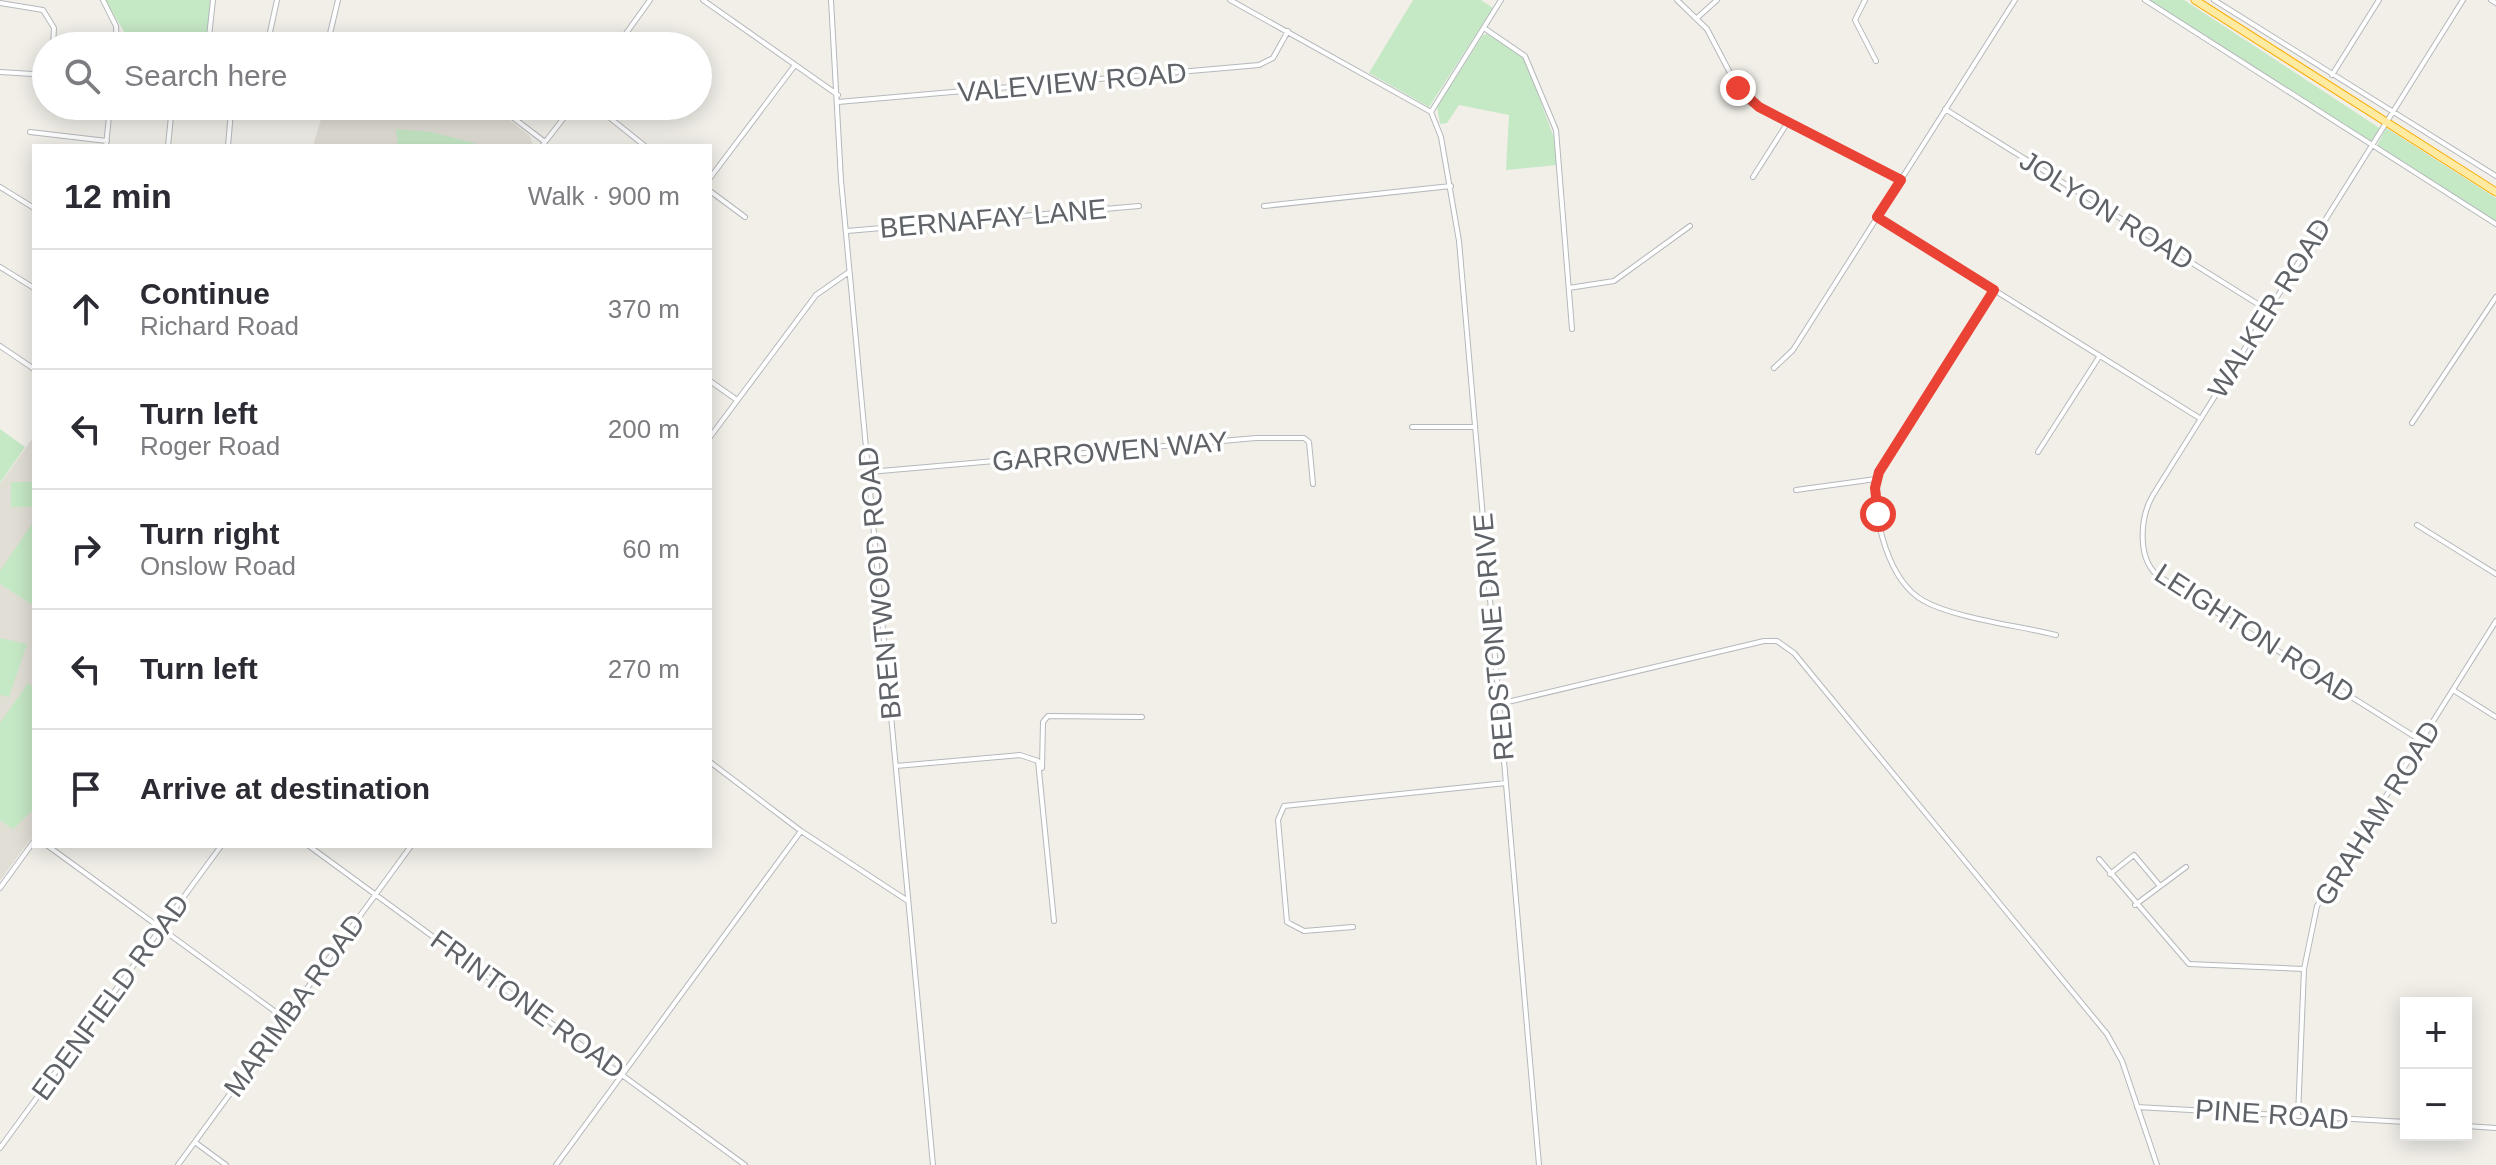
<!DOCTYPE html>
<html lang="en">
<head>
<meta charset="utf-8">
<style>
  body { margin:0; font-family:Arial,sans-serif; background:#f2f2f3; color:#2b2b33 }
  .controls { position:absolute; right:24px; bottom:24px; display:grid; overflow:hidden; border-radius:0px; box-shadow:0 4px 20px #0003 }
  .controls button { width:72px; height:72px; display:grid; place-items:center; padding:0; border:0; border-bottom:2px solid #e1e1e2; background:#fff; color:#2b2b33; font:40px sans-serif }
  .stop { position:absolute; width:24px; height:24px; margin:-18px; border:6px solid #ea4335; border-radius:50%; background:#fff }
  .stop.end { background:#ea4335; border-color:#fff; box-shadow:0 2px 8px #0008 }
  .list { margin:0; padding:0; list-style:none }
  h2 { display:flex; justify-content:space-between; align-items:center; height:104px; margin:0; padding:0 32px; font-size:34px }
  h2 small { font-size:26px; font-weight:400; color:#7c7c81 }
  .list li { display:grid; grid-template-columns:52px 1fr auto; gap:24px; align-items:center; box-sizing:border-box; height:120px; padding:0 32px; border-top:2px solid #e1e1e2 }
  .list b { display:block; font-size:30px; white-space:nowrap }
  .list p { margin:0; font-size:26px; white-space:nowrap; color:#7c7c81 }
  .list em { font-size:26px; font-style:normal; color:#7c7c81 }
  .icon { flex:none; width:44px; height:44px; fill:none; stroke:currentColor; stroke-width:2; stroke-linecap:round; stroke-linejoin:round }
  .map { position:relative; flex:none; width:2496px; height:1165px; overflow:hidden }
  .search { position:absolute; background:#fff; box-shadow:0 4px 20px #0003; left:32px; top:32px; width:680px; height:88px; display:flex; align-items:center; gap:20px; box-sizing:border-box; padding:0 28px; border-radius:44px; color:#7c7c81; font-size:30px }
  .panel { position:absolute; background:#fff; box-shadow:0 4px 20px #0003; left:32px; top:144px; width:680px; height:704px; border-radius:0px }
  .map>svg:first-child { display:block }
  .education { fill:#e1ded6 }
  .green { fill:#c5e8c5 }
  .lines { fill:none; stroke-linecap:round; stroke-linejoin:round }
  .minor-casing { stroke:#b5b8bc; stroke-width:6 }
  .trunk-casing { stroke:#f9ab00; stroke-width:9 }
  .minor { stroke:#fff; stroke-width:4 }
  .trunk { stroke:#feeaa1; stroke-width:7 }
  .route { stroke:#ea4335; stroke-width:10 }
  .labels { text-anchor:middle; stroke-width:7; stroke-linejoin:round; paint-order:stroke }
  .street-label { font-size:28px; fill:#5f6368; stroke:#fff }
</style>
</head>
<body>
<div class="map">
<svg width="2496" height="1165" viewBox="0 0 2496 1165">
  <rect width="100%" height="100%" fill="#f1efe8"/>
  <path class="education" d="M 325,106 L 491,106 L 530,136 L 533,146 L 313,146 Z
    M 34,436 L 34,834 L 0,881 L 0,484 Z"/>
  <path class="green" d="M 105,0 L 212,0 L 208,42 L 198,46 L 128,38 Z
    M 1413,0 L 1481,0 L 1493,8 L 1429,107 L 1369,73 Z
    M 2148,0 L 2184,0 L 2381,129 L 2372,143 Z
    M 1487,34 L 1521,54 L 1526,62 L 1554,138 L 1557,165 L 1506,170 L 1509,115 L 1459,105 L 1447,123 L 1440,124 L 1437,107 L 1483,35 Z
    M 2386,128 L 2496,198 L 2496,222 L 2377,146 Z
    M 396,129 L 431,132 L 486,146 L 398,146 Z
    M 0,429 L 25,447 L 0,483 Z
    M 11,482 L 34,482 L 34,507 L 11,507 Z
    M 34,521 L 34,606 L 0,584 L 0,571 Z
    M 0,638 L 27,644 L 9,697 L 0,695 Z
    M 28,683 L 34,687 L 34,809 L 13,829 L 0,820 L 0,723 Z"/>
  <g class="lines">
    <g class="minor-casing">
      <path id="minor" d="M 103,0 L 116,26 L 117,46
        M 703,0 L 838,95
        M 831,0 L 841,180 L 933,1165
        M 1230,0 L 1431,112
        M 1677,0 L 1707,29 L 1738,88 L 1749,102 L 1901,180
        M 1865,0 L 1855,20 L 1876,61
        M 2145,0 L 2496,224
        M 2214,0 L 2496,176
        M 2491,0 L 2496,3
        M 0,3 L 43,10 L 54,28 L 53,46
        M 1697,18 L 1717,0
        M 1484,28 L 1525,56 L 1556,130 L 1572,329
        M 118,40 L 181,46
        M 208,46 L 213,0
        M 267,46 L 277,0
        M 327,46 L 338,0
        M 617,46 L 650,0
        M 0,72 L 33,74 L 46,65
        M 2332,75 L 2379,0
        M 838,102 L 1259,65 L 1273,58 L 1288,31
        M 189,106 L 278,115 L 286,106
        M 498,106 L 545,142
        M 595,106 L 645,146
        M 1945,109 L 2269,311
        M 1431,112 L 1441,137 L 1459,241 L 1539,1165
        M 1431,112 L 1501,0
        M 30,132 L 107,141
        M 106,146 L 110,106
        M 168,146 L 172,106
        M 228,146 L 231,111
        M 542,146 L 573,106
        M 1753,177 L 1788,122
        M 710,178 L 795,65
        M 0,187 L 34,208
        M 710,191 L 745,217
        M 1264,206 L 1451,186
        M 1877,217 L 2201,419
        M 847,231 L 1139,206
        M 0,267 L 34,288
        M 1569,288 L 1614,281 L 1690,226
        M 0,346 L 34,369
        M 1774,368 L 1793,350 L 2015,0
        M 710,381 L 737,400
        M 2412,423 L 2496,297
        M 1412,427 L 1473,427
        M 710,437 L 816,295 L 849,272
        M 2038,452 L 2099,357
        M 869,472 L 1256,438 L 1304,438 L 1309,442 L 1313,484
        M 1876,479 C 1873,518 1888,581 1924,601 C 1954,618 2021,626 2056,635
        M 1796,490 L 1876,479 L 1994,290
        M 2417,525 L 2496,574
        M 2453,690 L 2496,717
        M 1499,704 L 1764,641 L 1777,641 L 1794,653 L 2107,1034 L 2122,1061 L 2157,1165
        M 2420,740 L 2157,575 C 2137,557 2140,517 2153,495 L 2463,0
        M 710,762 L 801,831 L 908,901
        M 896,766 L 1020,755 L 1038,761 L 1054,921
        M 1042,768 L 1043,722 L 1048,716 L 1142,717
        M 48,846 L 284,1018
        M 309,846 L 745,1165
        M 2099,859 L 2189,964 L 2304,969
        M 2110,874 L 2134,855 L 2160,886
        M 0,888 L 34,841
        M 2135,905 L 2186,867
        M 1353,927 L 1304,931 L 1287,922 L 1278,820 L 1284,806 L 1506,783
        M 2137,1107 L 2406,1122
        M 2298,1116 L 2304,969 L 2317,906 L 2496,621
        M 2466,1126 L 2496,1128
        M 196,1143 L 226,1165
        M 0,1148 L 221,846
        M 178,1165 L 411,846
        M 556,1165 L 801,831"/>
    </g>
    <g class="trunk-casing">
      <path id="trunk" d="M 2195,0 L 2496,192"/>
    </g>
    <use href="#minor" class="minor"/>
    <use href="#trunk" class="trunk"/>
  </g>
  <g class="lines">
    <path class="route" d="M 1738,88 L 1759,107 L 1901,180 L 1877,217 L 1994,290 L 1879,472 L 1875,488 L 1878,514"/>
  </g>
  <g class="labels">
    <g class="street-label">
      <text transform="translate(1072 82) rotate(-5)" y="10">VALEVIEW ROAD</text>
      <text transform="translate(2107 210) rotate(32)" y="10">JOLYON ROAD</text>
      <text transform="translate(993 218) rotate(-5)" y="10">BERNAFAY LANE</text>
      <text transform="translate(2269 308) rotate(-58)" y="10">WALKER ROAD</text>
      <text transform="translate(1110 451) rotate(-5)" y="10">GARROWEN WAY</text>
      <text transform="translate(879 583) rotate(-95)" y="10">BRENTWOOD ROAD</text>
      <text transform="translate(2255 633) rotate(33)" y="10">LEIGHTON ROAD</text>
      <text transform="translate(1493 637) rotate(-95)" y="10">REDSTONE DRIVE</text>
      <text transform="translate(2377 813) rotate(-58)" y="10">GRAHAM ROAD</text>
      <text transform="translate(110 997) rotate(-54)" y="10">EDENFIELD ROAD</text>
      <text transform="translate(528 1004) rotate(36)" y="10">FRINTONE ROAD</text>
      <text transform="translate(294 1005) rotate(-54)" y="10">MARIMBA ROAD</text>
      <text transform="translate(2272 1114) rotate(4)" y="10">PINE ROAD</text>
    </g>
  </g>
</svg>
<div class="controls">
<button>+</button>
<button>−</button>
</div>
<div class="stop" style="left:1878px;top:514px"></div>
<div class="stop end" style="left:1738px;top:88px"></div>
<div class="search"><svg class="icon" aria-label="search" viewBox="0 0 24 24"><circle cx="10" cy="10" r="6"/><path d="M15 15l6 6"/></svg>Search here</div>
<section class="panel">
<h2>12 min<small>Walk · 900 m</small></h2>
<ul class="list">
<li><svg class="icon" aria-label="ahead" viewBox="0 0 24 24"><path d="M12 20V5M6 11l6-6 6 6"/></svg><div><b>Continue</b><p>Richard Road</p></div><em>370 m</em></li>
<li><svg class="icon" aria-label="left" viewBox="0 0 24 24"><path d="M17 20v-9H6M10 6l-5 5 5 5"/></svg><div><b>Turn left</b><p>Roger Road</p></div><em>200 m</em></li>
<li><svg class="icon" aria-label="right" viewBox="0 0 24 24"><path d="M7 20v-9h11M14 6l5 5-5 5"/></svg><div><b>Turn right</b><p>Onslow Road</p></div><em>60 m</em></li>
<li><svg class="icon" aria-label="left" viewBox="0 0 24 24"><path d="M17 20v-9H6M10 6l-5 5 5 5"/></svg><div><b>Turn left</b></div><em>270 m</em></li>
<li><svg class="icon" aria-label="arrive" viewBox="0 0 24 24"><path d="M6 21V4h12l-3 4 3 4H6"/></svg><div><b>Arrive at destination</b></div></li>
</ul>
</section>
</div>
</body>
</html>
